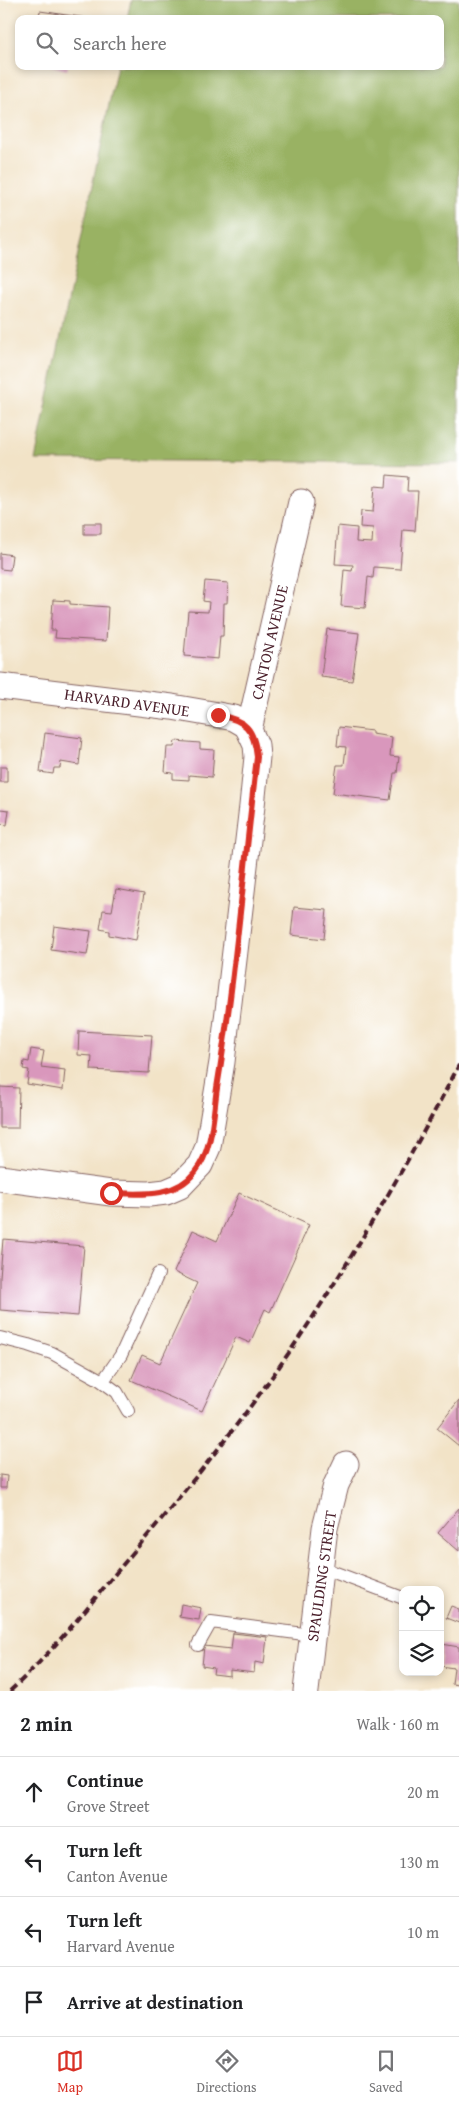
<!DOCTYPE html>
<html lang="en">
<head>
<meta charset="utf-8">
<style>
  body { margin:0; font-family:"Gentium Book Plus",serif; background:#f2f2f2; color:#202124 }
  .controls { position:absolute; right:15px; bottom:15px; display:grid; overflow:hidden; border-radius:10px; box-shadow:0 2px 8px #0003 }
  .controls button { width:45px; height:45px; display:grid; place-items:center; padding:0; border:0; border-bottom:1px solid #e0e0e0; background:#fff; color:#202124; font:25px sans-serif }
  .stop { position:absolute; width:15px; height:15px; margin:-11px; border:4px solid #d93025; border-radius:50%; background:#fff }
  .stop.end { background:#d93025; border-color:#fff; box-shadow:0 1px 5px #0008 }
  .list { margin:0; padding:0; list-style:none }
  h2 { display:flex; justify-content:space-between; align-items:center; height:65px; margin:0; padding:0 20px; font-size:21px }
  h2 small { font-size:16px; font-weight:400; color:#757577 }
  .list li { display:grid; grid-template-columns:32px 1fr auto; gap:15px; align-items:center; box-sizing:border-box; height:70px; padding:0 20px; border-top:1px solid #e0e0e0 }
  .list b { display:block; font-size:19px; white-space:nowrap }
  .list p { margin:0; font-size:16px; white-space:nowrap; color:#757577 }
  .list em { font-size:16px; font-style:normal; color:#757577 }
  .icon { flex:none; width:28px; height:28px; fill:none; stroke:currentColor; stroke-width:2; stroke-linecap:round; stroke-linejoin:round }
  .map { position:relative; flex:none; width:459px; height:1691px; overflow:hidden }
  .search { position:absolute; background:#fff; box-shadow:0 2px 8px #0003; left:15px; right:15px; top:15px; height:55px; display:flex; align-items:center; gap:12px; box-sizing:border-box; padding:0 18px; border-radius:10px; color:#757577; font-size:19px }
  .sheet { height:345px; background:#fff }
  nav { display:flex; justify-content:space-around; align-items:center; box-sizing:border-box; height:70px; border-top:1px solid #e0e0e0; background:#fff; font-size:14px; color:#757577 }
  nav a { display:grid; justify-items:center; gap:2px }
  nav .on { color:#d93025 }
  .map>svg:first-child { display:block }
  .forest { fill:#99b264; stroke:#726848 }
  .building { fill:#d997bc }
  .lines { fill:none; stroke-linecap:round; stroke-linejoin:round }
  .lane-casing { stroke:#856462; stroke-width:14 }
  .street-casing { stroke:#856462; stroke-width:27 }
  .path { stroke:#856462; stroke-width:3; stroke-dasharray:1 4; stroke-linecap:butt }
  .lane { stroke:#fff; stroke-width:12 }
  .street { stroke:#fff; stroke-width:25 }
  .rail { stroke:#4a1f2b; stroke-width:4; stroke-dasharray:8 4; stroke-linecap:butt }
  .route { stroke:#d93025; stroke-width:6 }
  .labels { text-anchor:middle; stroke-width:5; stroke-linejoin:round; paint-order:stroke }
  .street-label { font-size:16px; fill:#4a1f2b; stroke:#fff }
</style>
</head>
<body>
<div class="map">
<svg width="459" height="1691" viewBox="0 0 459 1691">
  <rect width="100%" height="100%" fill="#fff"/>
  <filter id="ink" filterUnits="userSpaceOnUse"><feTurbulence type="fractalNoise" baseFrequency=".02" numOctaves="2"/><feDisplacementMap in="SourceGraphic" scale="10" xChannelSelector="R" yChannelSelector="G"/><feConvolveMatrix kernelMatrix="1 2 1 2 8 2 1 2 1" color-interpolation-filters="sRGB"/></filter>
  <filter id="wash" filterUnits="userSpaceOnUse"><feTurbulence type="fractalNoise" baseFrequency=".0096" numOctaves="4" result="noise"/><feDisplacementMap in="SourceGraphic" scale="20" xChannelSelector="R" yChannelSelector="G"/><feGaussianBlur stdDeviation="1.12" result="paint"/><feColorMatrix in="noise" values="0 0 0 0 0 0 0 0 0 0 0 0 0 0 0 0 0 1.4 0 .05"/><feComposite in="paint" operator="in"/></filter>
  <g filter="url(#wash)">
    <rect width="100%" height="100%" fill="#f2e3c7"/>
    <path class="forest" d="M 131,0 L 459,0 L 459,463 L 35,460 L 117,66 L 440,66 L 440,19 L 127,19 Z"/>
    <g id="blocks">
      <path class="building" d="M 40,11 L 87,18 L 87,19 L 38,19 Z
        M 51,66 L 68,66 L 67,70 Z
        M 387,475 L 408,477 L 407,491 L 418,491 L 415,531 L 403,530 L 400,569 L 374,567 L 373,578 L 368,577 L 365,608 L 341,606 L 344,570 L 352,571 L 353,565 L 335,564 L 338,526 L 357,528 L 356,542 L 372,543 L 373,528 L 360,527 L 361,511 L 373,512 L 375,486 L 386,487 Z
        M 84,523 L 101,523 L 101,534 L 84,534 Z
        M 0,553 L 12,555 L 10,570 L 0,569 Z
        M 205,581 L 228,583 L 227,603 L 224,603 L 223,636 L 220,636 L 218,659 L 184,656 L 188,611 L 208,612 L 209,602 L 203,601 Z
        M 53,600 L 70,601 L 70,604 L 108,607 L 106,641 L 55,638 L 56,630 L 51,630 Z
        M 327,629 L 359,633 L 352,681 L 321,677 Z
        M 339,727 L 372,731 L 372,734 L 392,737 L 390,756 L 399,757 L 397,773 L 394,773 L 390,800 L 333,793 L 337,765 L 344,765 L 346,747 L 337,746 Z
        M 45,733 L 82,738 L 79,765 L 61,762 L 60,768 L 54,768 L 53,774 L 40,772 Z
        M 175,741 L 200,743 L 200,749 L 214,750 L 212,777 L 189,775 L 189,780 L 173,779 L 173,773 L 165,772 L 167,747 L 174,747 Z
        M 0,767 L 7,767 L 7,782 L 0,782 Z
        M 0,809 L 9,810 L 7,825 L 0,824 Z
        M 116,889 L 144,894 L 136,940 L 109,935 L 109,931 L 100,929 L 103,910 L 112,911 Z
        M 294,907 L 327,910 L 324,939 L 291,935 Z
        M 54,926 L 91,931 L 87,955 L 51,950 Z
        M 79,1031 L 152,1035 L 149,1073 L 91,1070 L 92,1056 L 78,1055 Z
        M 31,1049 L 44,1051 L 41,1067 L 65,1070 L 63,1090 L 27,1084 L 29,1070 L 23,1069 L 24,1061 L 29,1062 Z
        M 0,1087 L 19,1088 L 18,1128 L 0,1128 Z
        M 239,1193 L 309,1225 L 270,1312 L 265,1309 L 250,1343 L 236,1337 L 202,1411 L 131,1380 L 142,1355 L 160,1363 L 197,1283 L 174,1272 L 193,1230 L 217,1241 Z
        M 3,1239 L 84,1246 L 78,1316 L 0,1310 L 0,1278 Z
        M 459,1400 L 459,1446 L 437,1428 Z
        M 0,1475 L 7,1476 L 6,1488 L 0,1488 Z
        M 459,1508 L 459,1551 L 438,1533 Z
        M 181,1604 L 201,1608 L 199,1620 L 179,1617 Z
        M 451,1606 L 459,1609 L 459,1623 L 446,1618 Z
        M 233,1633 L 267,1637 L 264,1664 L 255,1662 L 254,1673 L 230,1670 L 230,1676 L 213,1674 L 214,1668 L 202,1666 L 204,1646 L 231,1649 Z
        M 442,1644 L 459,1647 L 459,1685 L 452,1684 L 454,1668 L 440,1666 Z"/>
    </g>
  </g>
  <g filter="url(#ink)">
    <use href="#blocks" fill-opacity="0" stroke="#856462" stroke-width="1"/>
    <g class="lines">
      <g class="lane-casing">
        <path id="lane" d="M 0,1338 L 28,1345 L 52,1353 L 99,1379 L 117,1392 L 128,1411
          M 103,1381 L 121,1355 L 158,1274
          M 320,1567 L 403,1598
          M 198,1645 L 211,1622 L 312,1635"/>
      </g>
      <g class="street-casing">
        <path id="street" d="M 0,686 L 172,707 L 218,715 L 234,718 L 246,725 L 249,730
          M 0,1178 L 111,1193 L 149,1194 L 166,1192 L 180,1186 L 200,1165 L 208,1147 L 222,1062 L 252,806 L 257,757 L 256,745 L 249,730 L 301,502
          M 306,1691 L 325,1528 L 336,1485 L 346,1464"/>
      </g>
      <path class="path" d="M 440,1619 L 440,1620
        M 440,1669 L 447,1667"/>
      <use href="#lane" class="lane"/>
      <use href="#street" class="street"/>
      <path class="rail" d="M 10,1691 C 55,1650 92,1601 131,1555 C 194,1481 255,1405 309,1323 C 363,1240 413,1154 459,1065"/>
    </g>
  </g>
  <g class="lines" filter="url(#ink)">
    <path class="route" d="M 111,1193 C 141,1194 175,1198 195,1172 C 213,1150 213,1115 217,1088 C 235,979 244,867 257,757 C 254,728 245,720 218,715"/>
  </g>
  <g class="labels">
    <g class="street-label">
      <text transform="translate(269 642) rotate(-77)" y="6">CANTON AVENUE</text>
      <text transform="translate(127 702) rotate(8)" y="6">HARVARD AVENUE</text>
      <text transform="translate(321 1576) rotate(-82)" y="6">SPAULDING STREET</text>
    </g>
  </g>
</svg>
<div class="controls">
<button><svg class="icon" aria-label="locate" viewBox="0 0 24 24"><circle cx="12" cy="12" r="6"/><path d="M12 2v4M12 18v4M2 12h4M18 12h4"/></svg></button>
<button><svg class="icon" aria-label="layers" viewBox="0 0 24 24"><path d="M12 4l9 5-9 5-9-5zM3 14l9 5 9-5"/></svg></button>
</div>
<div class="stop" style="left:111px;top:1193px"></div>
<div class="stop end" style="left:218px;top:715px"></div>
<div class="search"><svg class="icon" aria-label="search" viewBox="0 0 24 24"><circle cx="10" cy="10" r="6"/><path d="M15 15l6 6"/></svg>Search here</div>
</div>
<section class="sheet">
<h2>2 min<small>Walk · 160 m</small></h2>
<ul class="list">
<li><svg class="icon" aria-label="ahead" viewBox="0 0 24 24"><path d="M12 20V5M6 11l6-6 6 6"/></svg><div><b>Continue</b><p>Grove Street</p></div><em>20 m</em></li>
<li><svg class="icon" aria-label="left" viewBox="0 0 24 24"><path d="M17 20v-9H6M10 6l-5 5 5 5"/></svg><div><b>Turn left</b><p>Canton Avenue</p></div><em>130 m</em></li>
<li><svg class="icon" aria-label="left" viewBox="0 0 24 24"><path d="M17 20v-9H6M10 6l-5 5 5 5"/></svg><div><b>Turn left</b><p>Harvard Avenue</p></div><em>10 m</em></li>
<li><svg class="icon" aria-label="arrive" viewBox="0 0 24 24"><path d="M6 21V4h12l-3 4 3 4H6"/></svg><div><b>Arrive at destination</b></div></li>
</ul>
</section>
<nav>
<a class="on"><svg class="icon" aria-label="map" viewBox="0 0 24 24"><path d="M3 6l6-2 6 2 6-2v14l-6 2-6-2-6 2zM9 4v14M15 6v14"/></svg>Map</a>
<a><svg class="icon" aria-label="directions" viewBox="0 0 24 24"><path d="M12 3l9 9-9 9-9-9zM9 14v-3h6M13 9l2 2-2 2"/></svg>Directions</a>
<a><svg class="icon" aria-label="saved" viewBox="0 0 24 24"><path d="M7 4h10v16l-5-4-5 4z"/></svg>Saved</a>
</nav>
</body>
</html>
